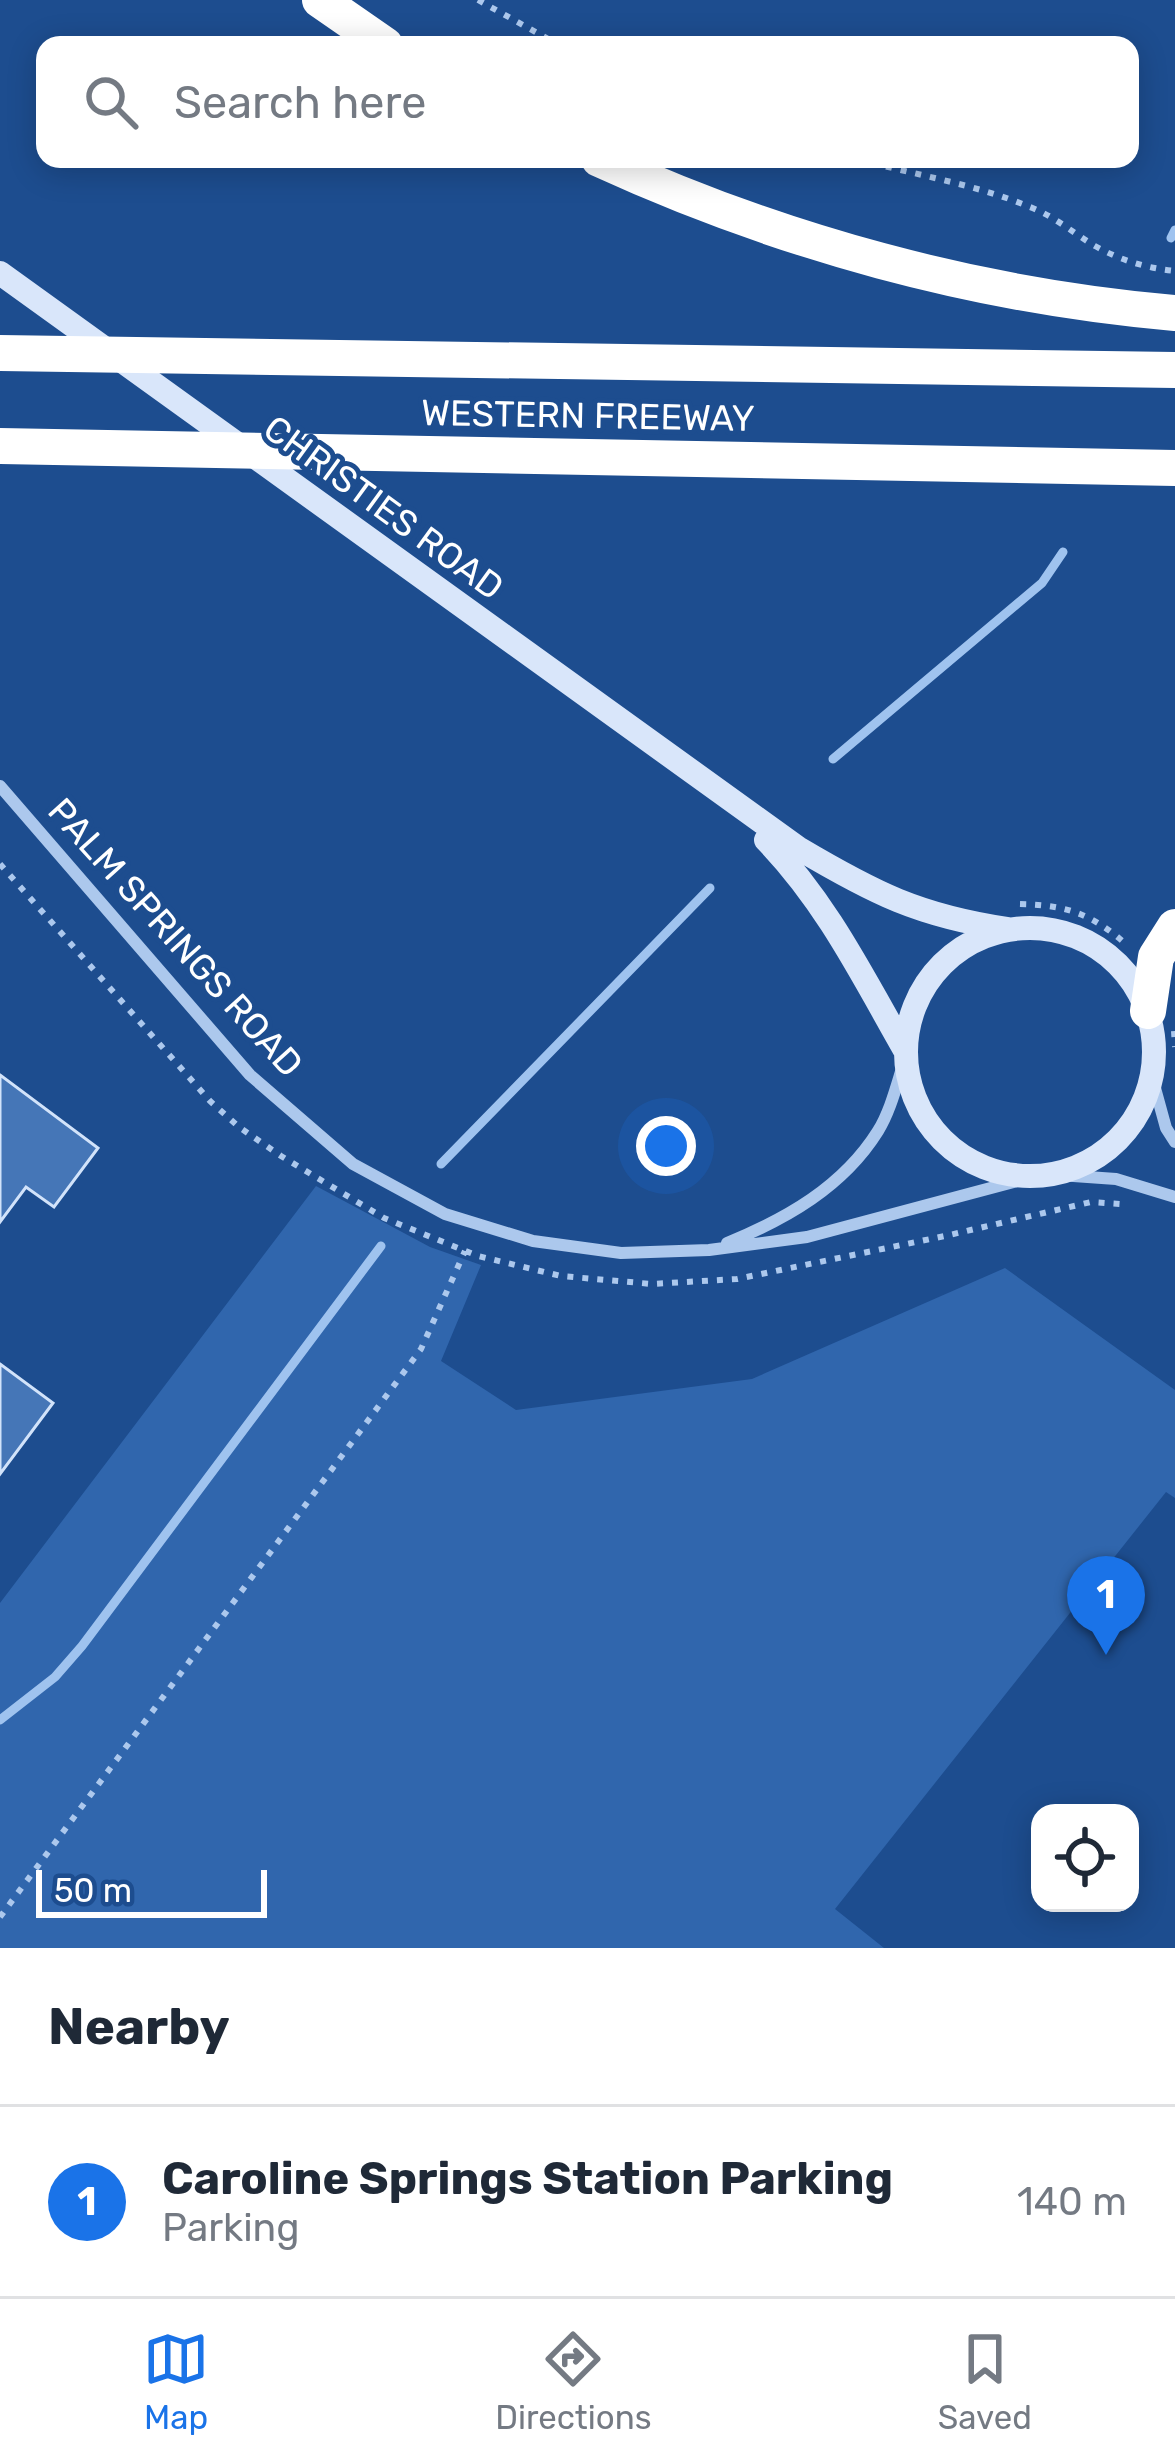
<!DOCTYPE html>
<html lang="en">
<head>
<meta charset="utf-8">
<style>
  body { margin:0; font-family:Rubik,sans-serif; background:#f6f6f7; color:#1f2937 }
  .controls { position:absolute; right:36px; bottom:36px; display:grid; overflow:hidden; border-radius:24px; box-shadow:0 6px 30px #0003 }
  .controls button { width:108px; height:108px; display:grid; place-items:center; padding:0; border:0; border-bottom:3px solid #e0e1e3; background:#fff; color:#1f2937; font:60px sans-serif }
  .scale { position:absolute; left:36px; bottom:30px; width:231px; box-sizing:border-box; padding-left:12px; border:6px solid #fff; border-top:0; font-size:33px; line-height:42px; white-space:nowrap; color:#fff; -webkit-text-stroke:9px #1d4d8f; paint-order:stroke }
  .you { position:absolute; left:666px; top:1146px; width:42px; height:42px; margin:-30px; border:9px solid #fff; border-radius:50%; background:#1a73e8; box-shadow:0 0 0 18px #1a73e833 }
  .badge { display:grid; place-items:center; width:78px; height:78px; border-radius:50%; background:#1a73e8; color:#fff; font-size:39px; font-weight:700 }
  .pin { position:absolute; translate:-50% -99px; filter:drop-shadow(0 3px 6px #0008) }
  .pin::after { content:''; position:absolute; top:63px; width:42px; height:36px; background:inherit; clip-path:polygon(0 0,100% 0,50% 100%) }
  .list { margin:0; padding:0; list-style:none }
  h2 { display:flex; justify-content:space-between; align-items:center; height:156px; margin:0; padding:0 48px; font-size:51px }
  h2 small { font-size:39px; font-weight:400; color:#747a83 }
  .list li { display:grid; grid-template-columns:78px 1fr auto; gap:36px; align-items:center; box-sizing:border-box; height:192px; padding:0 48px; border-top:3px solid #e0e1e3 }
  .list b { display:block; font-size:45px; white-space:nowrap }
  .list p { margin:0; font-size:39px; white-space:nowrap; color:#747a83 }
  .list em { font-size:39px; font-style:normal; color:#747a83 }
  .icon { flex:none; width:66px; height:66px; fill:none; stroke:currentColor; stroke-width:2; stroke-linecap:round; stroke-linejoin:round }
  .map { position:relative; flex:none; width:1175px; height:1948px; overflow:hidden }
  .search { position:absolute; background:#fff; box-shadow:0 6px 30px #0003; left:36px; right:36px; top:36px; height:132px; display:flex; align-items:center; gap:30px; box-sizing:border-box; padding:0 42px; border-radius:24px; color:#747a83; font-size:45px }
  .sheet { height:348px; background:#fff }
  nav { display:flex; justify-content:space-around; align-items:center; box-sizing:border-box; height:168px; border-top:3px solid #e0e1e3; background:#fff; font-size:33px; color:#747a83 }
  nav a { display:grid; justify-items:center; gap:6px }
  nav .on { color:#1a73e8 }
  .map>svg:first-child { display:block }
  .green { fill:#3066ad }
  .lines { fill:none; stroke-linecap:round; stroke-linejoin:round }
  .stream { stroke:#9fc3ef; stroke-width:9 }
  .building { fill:#4576b7; stroke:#d2e3fa; stroke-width:3 }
  .path { stroke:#acc8ed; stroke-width:6; stroke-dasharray:6 9; stroke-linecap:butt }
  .street { stroke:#acc8ed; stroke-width:12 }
  .secondary { stroke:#d9e6fa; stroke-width:24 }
  .highway { stroke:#fff; stroke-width:36 }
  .labels { text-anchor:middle; stroke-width:10; stroke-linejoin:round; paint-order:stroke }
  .street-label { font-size:36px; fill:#fff; stroke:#1d4d8f }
</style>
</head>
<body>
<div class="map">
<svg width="1175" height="1948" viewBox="0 0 1175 1948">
  <rect width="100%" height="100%" fill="#1d4d8f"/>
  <path class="green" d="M 316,1186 L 430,1247 L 481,1265 L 441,1361 L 516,1410 L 752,1379 L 1005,1268 L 1175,1390 L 1175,1498 L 1166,1492 L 835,1909 L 884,1948 L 0,1948 L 0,1603 Z"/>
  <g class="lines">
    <path class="stream" d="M 1171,238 L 1175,230
      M 833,759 L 1042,583 L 1063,552
      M 441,1164 L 710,888
      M 0,1720 L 55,1677 L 82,1646 L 381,1246"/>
  </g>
  <path class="building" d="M 0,1075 L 98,1148 L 54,1207 L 26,1187 L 0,1222 Z
    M 0,1364 L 53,1403 L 0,1474 Z"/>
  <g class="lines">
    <path class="path" d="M 478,0 L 559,45
      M 857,159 C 915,175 975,184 1030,207 C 1054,216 1073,233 1095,246 C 1120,260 1146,268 1175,271
      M 0,864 L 210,1101 L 239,1127 L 281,1156 L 384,1218 L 478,1256 L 561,1276 L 652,1284 L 737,1279 L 945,1236 L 1091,1202 L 1120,1204
      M 1020,904 C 1067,905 1092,914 1127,945
      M 1174,1031 L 1175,1047
      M 0,1917 L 421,1349 L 465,1251"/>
    <path class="street" d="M 0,786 L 250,1075 L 353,1164 L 445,1214 L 533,1241 L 621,1253 L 709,1250 L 807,1237 L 1032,1177
      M 1152,1077 L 1166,1128 L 1175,1142
      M 1045,1174 L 1116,1179 L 1175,1197
      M 727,1243 C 786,1219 843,1187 878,1131 C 891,1110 897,1083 905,1059"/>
    <path class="secondary" d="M 0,273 L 798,848 C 874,893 919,916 1008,929
      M 766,840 C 827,903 863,977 906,1052
      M906 1052a124 124 0 1 1 248 0a124 124 0 1 1-248 0Z"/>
    <path class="highway" d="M 320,0 L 385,45
      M 599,159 C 780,242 977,296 1175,313
      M 0,353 L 1175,370
      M 0,446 L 1175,468
      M 1148,1011 L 1156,957 L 1175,927"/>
  </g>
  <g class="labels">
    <g class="street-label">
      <text transform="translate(588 415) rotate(1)" y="13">WESTERN FREEWAY</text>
      <text transform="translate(384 507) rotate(36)" y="13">CHRISTIES ROAD</text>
      <text transform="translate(176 937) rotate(48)" y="13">PALM SPRINGS ROAD</text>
    </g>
  </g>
</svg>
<div class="controls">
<button><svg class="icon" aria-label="locate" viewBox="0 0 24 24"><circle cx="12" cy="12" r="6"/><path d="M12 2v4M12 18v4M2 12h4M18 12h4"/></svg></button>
</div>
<div class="scale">50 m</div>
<div class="you"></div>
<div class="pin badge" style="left:1106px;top:1655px">1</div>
<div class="search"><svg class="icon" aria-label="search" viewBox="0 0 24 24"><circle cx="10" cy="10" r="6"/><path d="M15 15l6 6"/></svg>Search here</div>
</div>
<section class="sheet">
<h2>Nearby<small></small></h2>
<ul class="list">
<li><span class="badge">1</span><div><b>Caroline Springs Station Parking</b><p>Parking</p></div><em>140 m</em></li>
</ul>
</section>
<nav>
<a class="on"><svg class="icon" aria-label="map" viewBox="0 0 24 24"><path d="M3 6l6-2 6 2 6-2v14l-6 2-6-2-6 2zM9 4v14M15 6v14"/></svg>Map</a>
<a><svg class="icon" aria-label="directions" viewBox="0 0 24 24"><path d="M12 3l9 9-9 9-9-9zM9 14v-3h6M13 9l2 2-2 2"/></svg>Directions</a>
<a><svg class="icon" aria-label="saved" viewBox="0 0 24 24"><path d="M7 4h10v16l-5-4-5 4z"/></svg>Saved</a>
</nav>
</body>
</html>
